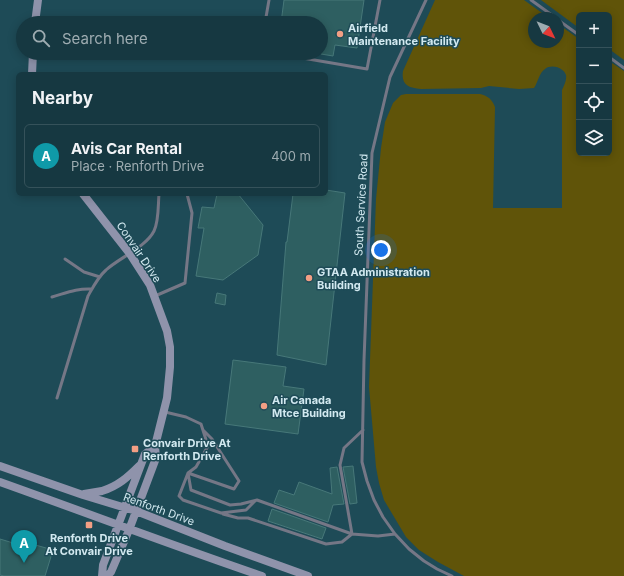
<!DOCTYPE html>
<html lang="en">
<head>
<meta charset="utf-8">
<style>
  body { margin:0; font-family:Inter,sans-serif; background:#1f3f48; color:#f1f3f6 }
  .controls { position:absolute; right:12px; top:12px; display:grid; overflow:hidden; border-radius:6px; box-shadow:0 2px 10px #0003 }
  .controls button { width:36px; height:36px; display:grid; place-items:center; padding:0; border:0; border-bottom:1px solid #35525a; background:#163841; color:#f1f3f6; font:20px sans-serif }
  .compass { position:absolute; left:528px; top:12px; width:36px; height:36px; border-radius:50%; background:#163841; box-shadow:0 2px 10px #0003; rotate:133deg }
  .you { position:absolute; left:381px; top:250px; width:14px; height:14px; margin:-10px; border:3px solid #fff; border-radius:50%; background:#1a73e8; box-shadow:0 0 0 6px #1a73e833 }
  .badge { display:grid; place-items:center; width:26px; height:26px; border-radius:50%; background:#f39f84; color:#fff; font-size:13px; font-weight:700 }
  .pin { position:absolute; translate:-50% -33px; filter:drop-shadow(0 1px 2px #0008) }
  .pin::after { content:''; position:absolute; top:21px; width:14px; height:12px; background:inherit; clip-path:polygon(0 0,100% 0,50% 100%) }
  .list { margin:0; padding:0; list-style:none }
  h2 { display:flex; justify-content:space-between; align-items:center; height:52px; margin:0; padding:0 16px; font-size:17px }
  h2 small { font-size:13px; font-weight:400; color:#9eacb1 }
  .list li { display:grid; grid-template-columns:26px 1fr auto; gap:12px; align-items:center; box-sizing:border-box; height:64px; margin:0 8px 8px; padding:0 8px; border:1px solid #35525a; border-radius:6px }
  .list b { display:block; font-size:15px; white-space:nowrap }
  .list p { margin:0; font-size:13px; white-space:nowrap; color:#9eacb1 }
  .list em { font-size:13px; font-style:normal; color:#9eacb1 }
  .icon { flex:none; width:22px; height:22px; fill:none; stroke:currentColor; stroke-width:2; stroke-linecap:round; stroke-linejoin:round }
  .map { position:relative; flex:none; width:624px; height:576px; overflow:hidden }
  .search { position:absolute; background:#163841; box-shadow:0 2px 10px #0003; left:16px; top:16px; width:312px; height:44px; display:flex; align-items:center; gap:10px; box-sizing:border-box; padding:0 14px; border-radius:22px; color:#9eacb1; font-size:15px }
  .panel { position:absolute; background:#163841; box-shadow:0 2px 10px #0003; left:16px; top:72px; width:312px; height:124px; border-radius:6px }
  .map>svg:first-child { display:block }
  .green { fill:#605409 }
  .building { fill:#2e5f61; stroke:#477879 }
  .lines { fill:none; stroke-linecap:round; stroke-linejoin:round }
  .lane { stroke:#757786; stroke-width:3 }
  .secondary { stroke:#8f93ab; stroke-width:8 }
  .poi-dot { fill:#f39f84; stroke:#1e4b57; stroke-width:1.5 }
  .labels { text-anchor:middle; stroke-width:3; stroke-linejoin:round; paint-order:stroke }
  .poi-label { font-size:11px; font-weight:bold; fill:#d2e9f0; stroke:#1e4b57; text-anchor:start }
  .street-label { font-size:11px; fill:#d2e9f0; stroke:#1e4b57 }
</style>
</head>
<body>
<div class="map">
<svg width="624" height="576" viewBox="0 0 624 576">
  <rect width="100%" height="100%" fill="#1e4b57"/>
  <path class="green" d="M 435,0 L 524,0 L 549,18 L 534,18 L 534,42 L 558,42 L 558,24 L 579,39 L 579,153 L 609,153 L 609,61 L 624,71 L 624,576 L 464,576 L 438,562 L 419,550 L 406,537 L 384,500 L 379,483 L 376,467 L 369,387 L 376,199 L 381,148 L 385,122 L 393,103 L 401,95 L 406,94 L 480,94 C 488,96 492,99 495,107 L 493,208 L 562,208 L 562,90 C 564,86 567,80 566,75 C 563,67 551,64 545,69 C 539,73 538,82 534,88 L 519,89 L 489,86 L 481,88 L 421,89 C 408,88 401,85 403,71 Z
    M 541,0 L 624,0 L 624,60 L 609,49 L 609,15 L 579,15 L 579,28 Z"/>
  <path class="building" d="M 284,0 L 364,0 L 357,48 L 335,45 L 333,56 L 321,54 L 321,23 L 281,23 Z
    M 326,190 L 345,193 L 326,365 L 277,355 L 286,242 L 287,242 L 293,194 L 326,194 Z
    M 217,194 L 238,194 L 263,225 L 258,255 L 223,280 L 196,276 L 204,228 L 198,228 L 202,207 L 214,208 Z
    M 217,293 L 226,295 L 225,305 L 215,303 Z
    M 233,360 L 286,367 L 283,386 L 304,389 L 298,434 L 225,424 Z
    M 353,466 L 357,503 L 350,504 L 343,467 Z
    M 337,467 L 344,504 L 333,505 L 328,522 L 274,503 L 279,490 L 294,495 L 299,482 L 332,494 L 330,468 Z
    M 272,509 L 326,528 L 322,539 L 268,521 Z
    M 0,539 L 23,546 L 25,542 L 53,550 L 45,576 L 4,576 L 0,575 Z"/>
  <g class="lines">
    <path class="lane" d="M 426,0 L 390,77 L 372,153 L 364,360 L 362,462 L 367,481 L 374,500 L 383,517 L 395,534 L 409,549 L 424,561 L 437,569 L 452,576
      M 531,0 L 556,18
      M 558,20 L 579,35
      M 265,23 L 269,0
      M 273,53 L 367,69 L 380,0
      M 609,57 L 624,68
      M 65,259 L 84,272 L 100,277
      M 155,296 L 185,283 L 192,213 L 187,194
      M 52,297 C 66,293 77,288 92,289
      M 57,398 L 88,296 C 93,287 98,277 106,270 C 119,258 146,247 154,231 C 159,221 158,205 159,194
      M 165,412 L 186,417 L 201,424 L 208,446 L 196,467 L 188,473 L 179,496 L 183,500 L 221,513 L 246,510 L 255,501
      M 203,430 L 212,439 L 239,481 L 234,489 L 188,473 L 191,490 L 230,505 L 241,504 L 257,500 L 352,534 L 378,536 L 395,534
      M 223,514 L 238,518 L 248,518 L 326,544 L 342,542 L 352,534
      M 352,534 L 340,465 L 344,448 L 363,430"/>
    <path class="secondary" d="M 35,23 L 38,0
      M 32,74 L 33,53
      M 83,194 L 130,254 L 150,285 L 167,331 L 170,347 L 170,367 L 167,398 L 155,446 L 156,458 L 129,530 L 111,572 L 107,576
      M 0,466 L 83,495 L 136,511 L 225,546 L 308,576
      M 0,482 C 87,513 174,546 262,576
      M 84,494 C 90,493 96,492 102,491 C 118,486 128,477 139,466
      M 102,576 L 103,565 L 145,454 L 155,446"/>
  </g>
  <g class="poi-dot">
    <circle cx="340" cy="34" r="4"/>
    <circle cx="309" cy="278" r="4"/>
    <circle cx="264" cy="406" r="4"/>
    <rect x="131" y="445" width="8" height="8" rx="2"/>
    <rect x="85" y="521" width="8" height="8" rx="2"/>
  </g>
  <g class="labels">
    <g class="poi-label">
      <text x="348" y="32">Airfield<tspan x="348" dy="13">Maintenance Facility</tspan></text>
      <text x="317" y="276">GTAA Administration<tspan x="317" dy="13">Building</tspan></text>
      <text x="272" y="404">Air Canada<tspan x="272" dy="13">Mtce Building</tspan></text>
      <text x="143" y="447">Convair Drive At<tspan x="143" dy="13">Renforth Drive</tspan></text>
      <text x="89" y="542" text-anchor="middle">Renforth Drive<tspan x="89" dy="13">At Convair Drive</tspan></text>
    </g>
    <g class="street-label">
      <text transform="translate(361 205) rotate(-87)" y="4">South Service Road</text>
      <text transform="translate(139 252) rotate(56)" y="4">Convair Drive</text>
      <text transform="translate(159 509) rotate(20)" y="4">Renforth Drive</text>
    </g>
  </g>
</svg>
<div class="controls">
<button>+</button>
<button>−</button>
<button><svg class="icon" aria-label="locate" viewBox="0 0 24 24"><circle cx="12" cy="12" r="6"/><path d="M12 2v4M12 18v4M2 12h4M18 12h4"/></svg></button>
<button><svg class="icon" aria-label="layers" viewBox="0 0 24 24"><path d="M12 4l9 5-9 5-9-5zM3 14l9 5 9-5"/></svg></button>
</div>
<svg class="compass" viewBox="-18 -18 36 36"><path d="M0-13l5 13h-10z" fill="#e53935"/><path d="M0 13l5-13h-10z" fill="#9eacb1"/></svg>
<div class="you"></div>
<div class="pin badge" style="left:24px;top:563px;background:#0f9aa8">A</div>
<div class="search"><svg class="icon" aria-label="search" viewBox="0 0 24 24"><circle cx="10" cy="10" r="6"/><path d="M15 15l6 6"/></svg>Search here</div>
<section class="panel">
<h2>Nearby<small></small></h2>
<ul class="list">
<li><span class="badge" style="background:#0f9aa8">A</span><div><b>Avis Car Rental</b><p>Place · Renforth Drive</p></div><em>400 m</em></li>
</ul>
</section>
</div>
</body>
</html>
